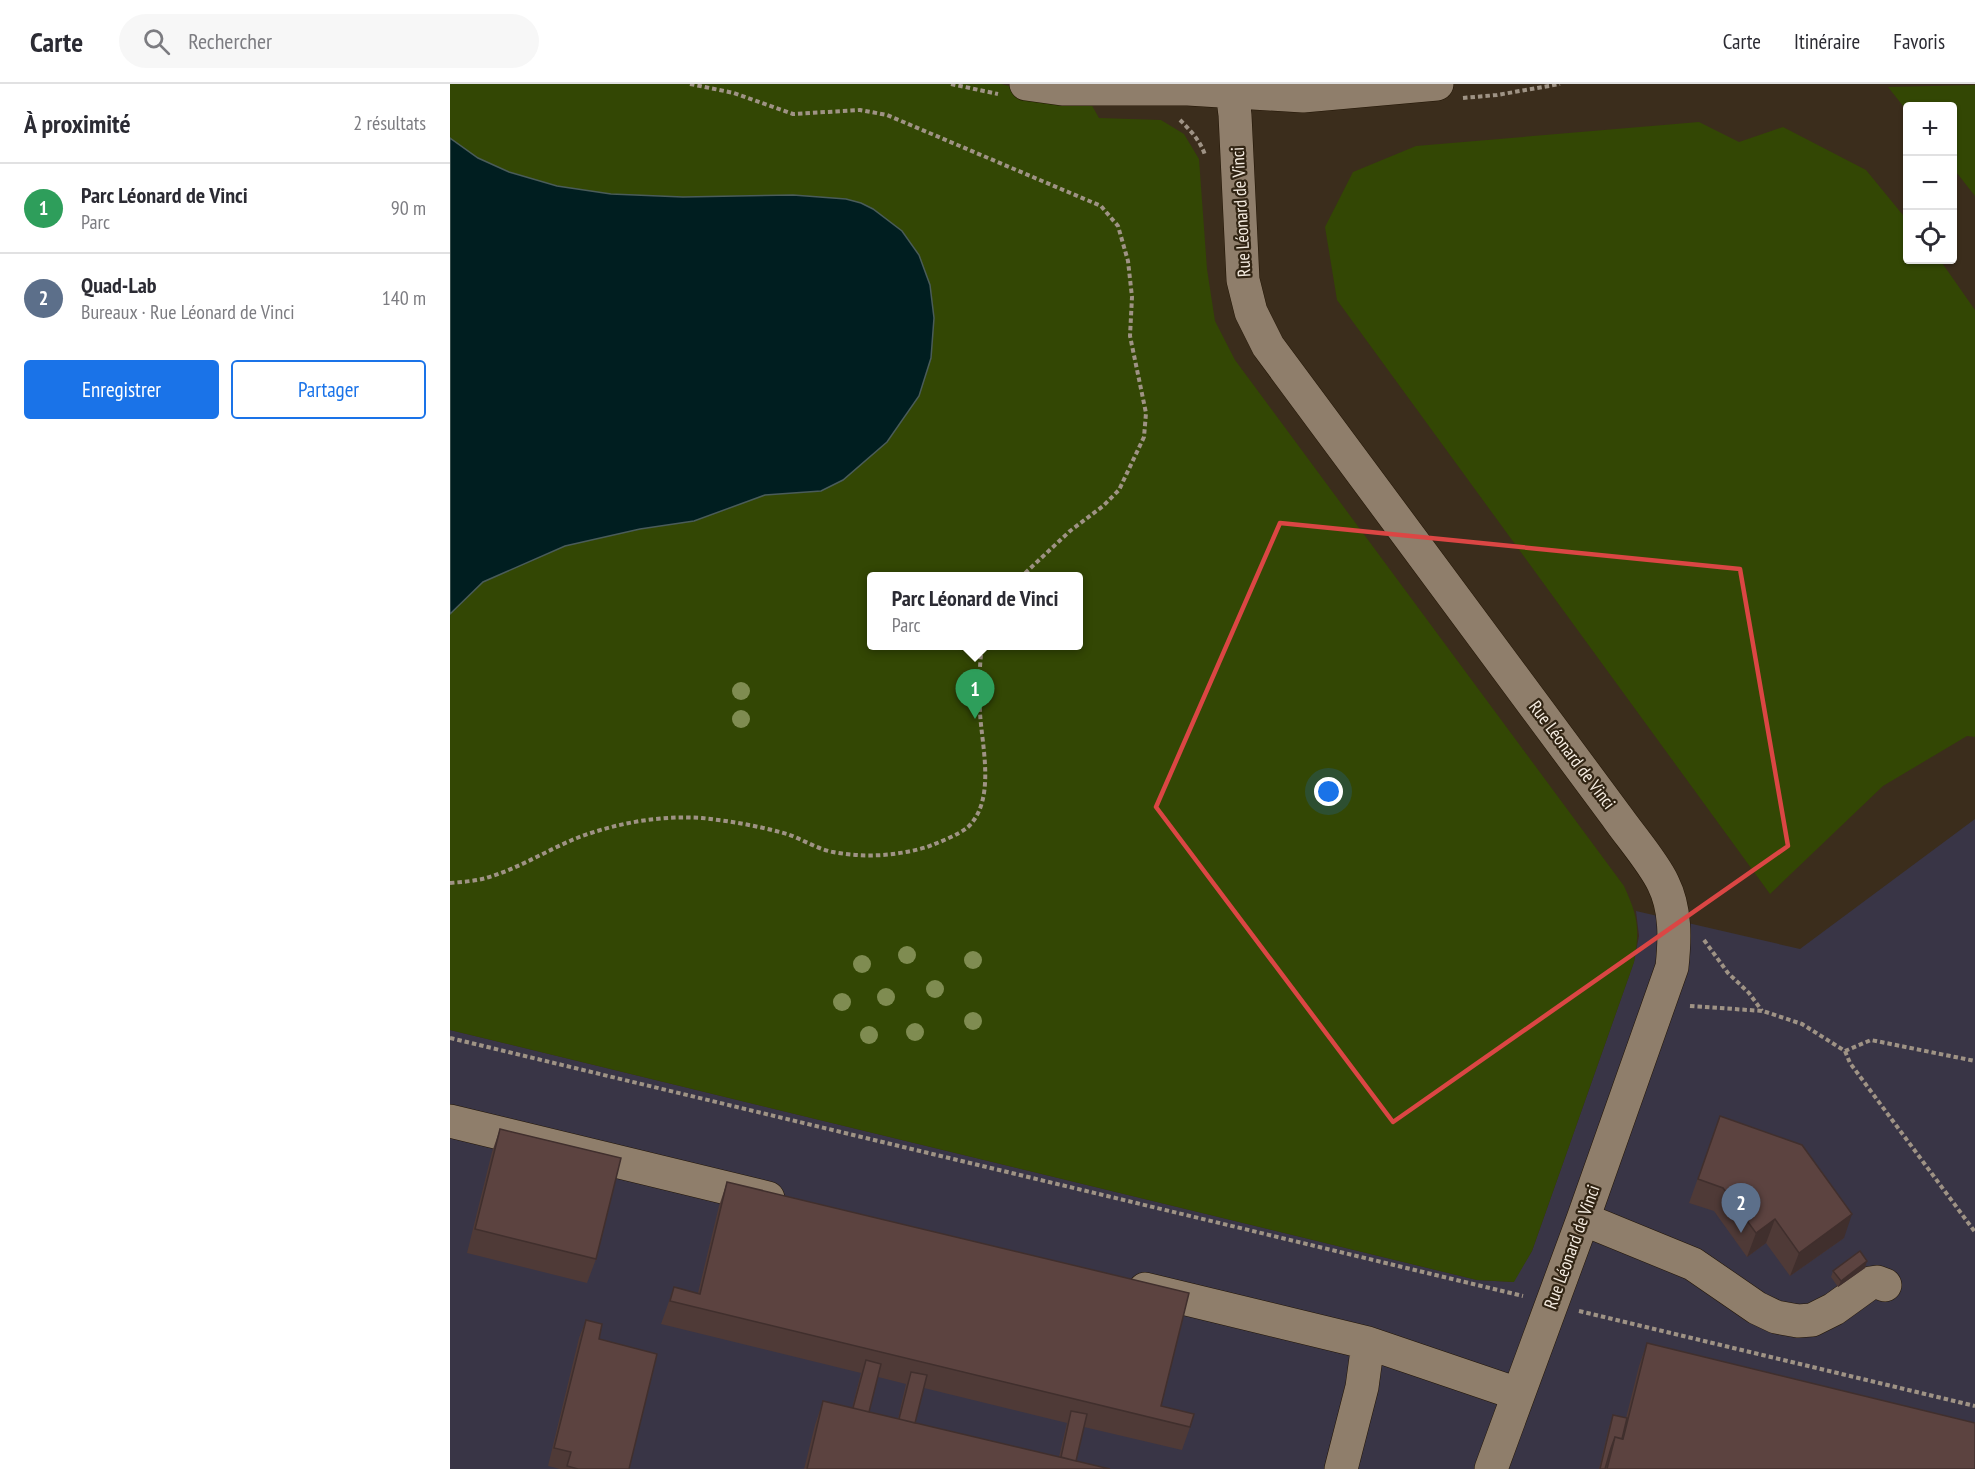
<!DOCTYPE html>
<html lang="fr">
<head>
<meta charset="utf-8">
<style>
  body { margin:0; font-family:"PT Sans Narrow",sans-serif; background:#f7f7f7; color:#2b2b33 }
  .controls { position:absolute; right:18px; top:18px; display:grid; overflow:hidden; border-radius:6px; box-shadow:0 2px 4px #0004 }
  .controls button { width:54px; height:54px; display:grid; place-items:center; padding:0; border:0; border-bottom:2px solid #e1e1e2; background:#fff; color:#2b2b33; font:30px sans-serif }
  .you { position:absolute; left:879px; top:708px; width:21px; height:21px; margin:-15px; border:4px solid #fff; border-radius:50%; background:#1a73e8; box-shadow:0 0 0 9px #1a73e833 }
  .badge { display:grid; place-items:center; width:39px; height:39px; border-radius:50%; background:#1a73e8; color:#fff; font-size:20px; font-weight:700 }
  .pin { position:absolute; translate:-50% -50px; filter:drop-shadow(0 2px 3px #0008) }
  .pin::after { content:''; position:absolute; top:32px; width:21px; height:18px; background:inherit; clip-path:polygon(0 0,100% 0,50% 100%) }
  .popup { position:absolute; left:417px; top:488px; width:216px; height:78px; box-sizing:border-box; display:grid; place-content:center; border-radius:6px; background:#fff; filter:drop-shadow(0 2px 4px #0005); font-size:20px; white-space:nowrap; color:#7c7c81 }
  .popup b { font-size:22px; color:#2b2b33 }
  .popup::after { content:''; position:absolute; left:50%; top:100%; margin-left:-12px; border:12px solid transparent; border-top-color:#fff }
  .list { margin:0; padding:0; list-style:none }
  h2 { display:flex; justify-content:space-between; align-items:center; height:78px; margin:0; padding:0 24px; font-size:26px }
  h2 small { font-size:20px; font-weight:400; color:#7c7c81 }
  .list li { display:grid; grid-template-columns:39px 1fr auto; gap:18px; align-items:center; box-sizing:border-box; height:90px; padding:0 24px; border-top:2px solid #e1e1e2 }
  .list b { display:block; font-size:22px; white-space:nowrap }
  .list p { margin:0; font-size:20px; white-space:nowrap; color:#7c7c81 }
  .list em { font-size:20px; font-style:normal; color:#7c7c81 }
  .actions { display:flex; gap:12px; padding:18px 24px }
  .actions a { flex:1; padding:14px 0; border:2px solid #1a73e8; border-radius:6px; text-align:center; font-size:21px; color:#1a73e8 }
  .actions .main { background:#1a73e8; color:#fff }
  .icon { flex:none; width:33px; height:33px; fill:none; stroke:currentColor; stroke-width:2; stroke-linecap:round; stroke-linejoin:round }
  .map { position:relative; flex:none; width:1525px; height:1385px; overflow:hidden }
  header { display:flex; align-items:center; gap:36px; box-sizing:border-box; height:84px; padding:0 30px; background:#fff; border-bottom:2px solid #e1e1e2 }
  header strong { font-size:28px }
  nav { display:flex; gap:33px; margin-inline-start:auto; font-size:21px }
  .search { width:420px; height:54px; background:#f7f7f7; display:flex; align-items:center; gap:15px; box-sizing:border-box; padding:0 21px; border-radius:33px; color:#7c7c81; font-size:22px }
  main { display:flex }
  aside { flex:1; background:#fff }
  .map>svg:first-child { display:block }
  .industrial { fill:#393546 }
  .green { fill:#334704; fill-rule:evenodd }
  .water { fill:#001e20; stroke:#4a5c5a; stroke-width:1.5 }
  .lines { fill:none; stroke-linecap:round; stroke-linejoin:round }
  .minor-casing { stroke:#221505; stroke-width:34 }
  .path { stroke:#9f9385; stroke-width:4; stroke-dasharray:4.5 3; stroke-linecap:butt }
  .minor { stroke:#8f7e6b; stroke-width:33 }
  .tree { fill:#7f8c51 }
  .wall { fill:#4f3a37; fill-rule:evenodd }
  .shaded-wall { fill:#402f2d }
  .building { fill:#5c4340; stroke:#402f2d; stroke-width:1.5 }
  .marked { fill:none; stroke:#db4644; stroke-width:4.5; stroke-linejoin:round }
  .labels { text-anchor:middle; stroke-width:4.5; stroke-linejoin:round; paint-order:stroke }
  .street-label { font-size:18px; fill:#f6ede2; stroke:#312413 }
</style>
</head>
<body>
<header>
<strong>Carte</strong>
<div class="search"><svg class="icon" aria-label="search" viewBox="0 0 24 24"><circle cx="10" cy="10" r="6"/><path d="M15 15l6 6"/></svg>Rechercher</div>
<nav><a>Carte</a><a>Itinéraire</a><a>Favoris</a></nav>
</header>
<main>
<aside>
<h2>À proximité<small>2 résultats</small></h2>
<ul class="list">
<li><span class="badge" style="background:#2e9e5b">1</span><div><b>Parc Léonard de Vinci</b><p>Parc</p></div><em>90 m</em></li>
<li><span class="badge" style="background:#5c6f8a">2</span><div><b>Quad-Lab</b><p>Bureaux · Rue Léonard de Vinci</p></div><em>140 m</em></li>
</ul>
<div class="actions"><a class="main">Enregistrer</a><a>Partager</a></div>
</aside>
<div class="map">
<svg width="1525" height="1385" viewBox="0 0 1525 1385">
  <rect width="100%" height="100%" fill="#3b2d1c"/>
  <path class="industrial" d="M 1525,735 L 1525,1385 L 0,1385 L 0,946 L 1027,1196 L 1063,1198 L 1082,1167 L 1184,878 L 1189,852 L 1186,827 L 1350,865 Z"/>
  <path class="green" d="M 0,0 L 551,0 L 594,11 L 640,18 L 649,34 L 711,36 L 734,50 L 749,75 L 757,185 L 765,237 L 785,276 L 1174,802 C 1188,833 1190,844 1184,878 L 1082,1167 L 1064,1198 L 1027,1196 L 0,946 ZM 422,492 L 628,492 L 628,562 L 422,562 Z
    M 1525,1 L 1525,112 L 1503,84 L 1502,22 L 1458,22 L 1457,27 L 1438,3 Z
    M 1249,38 L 1289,58 L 1333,43 L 1416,86 L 1457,136 L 1458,176 L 1490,176 L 1525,226 L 1525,653 L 1517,652 L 1433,702 L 1320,810 L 887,216 L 875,143 L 903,88 L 966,62 Z"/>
  <path class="water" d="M 0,54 L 28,74 L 59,88 L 107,102 L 161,110 L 233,113 L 343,111 L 396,115 L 411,119 L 423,125 L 452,147 L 469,171 L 480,201 L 484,234 L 481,274 L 469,312 L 437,358 L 393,396 L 371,407 L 315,411 L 244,437 L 190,445 L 115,462 L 33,498 L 0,530 Z"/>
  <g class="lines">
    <g class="minor-casing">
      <path id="minor" d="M 576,0 L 612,5 L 738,5 L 853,12 L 987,0
        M 781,0 L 785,31 L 793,196 L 801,228 L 818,262 L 1167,733 C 1181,753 1203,778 1213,799 C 1226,825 1225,855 1222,883 L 1133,1135 L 1041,1385
        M 0,1037 L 318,1114
        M 1133,1135 L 1243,1180 L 1307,1224 L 1326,1233 L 1348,1237 L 1362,1236 L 1384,1225 L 1420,1199 L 1427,1198 L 1435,1201
        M 695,1205 L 918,1259 L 1068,1310
        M 891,1385 L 912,1303 L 918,1259"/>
    </g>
    <path class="path" d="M 240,0 L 284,9 L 343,30 L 410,26 L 437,31 L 651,122 L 668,142 L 678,177 L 682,213 L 680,252 L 696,329 L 694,353 L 669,406 L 653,422 L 620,447 L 572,492
      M 501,0 L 548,10
      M 1013,14 L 1047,11 L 1110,0
      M 730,36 C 740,46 750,56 755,71
      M 0,799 C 12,798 25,797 36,794 C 68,785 97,766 127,754 C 166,739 211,731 252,734 C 280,737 309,742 337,750 C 352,755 367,765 383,768 C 415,774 446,772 477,763 C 488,759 510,750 518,743 C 546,716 532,663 530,629 C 529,607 529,584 532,562
      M 1254,856 L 1278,889 L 1299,909 L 1312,927
      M 1240,922 L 1313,927 L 1352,940 L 1395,967 L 1421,956 L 1525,977
      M 0,954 L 1073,1212
      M 1395,967 L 1400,979 L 1525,1148
      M 1129,1227 L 1525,1322"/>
    <use href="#minor" class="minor"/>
  </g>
  <g class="tree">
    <circle cx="291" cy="607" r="9"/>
    <circle cx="291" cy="635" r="9"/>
    <circle cx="457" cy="871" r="9"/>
    <circle cx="523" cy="876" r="9"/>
    <circle cx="412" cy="880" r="9"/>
    <circle cx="485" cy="905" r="9"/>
    <circle cx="436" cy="913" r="9"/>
    <circle cx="392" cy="918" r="9"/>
    <circle cx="523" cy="937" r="9"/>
    <circle cx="465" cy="948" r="9"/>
    <circle cx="419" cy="951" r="9"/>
  </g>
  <path class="wall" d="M 1270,1032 L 1394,1154 L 1340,1192 L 1316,1159 L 1297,1173 L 1264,1127 L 1239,1119 Z
    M 50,1045 L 146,1175 L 137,1199 L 17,1169 L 42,1068 Z
    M 277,1098 L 711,1322 L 740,1343 L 732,1366 L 634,1343 L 626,1377 L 660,1385 L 354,1385 L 365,1341 L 373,1317 L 402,1324 L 411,1289 L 211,1240 L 224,1203 L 248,1209 L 269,1122 ZM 428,1293 L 456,1300 L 448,1335 L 419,1328 ZM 474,1304 L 617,1339 L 609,1373 L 465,1339 Z
    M 1415,1184 L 1388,1203 L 1381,1193 L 1383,1187 Z
    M 136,1236 L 149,1255 L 179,1385 L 110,1385 L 98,1382 L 129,1254 Z
    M 1197,1259 L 1525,1385 L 1149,1385 L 1159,1343 L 1163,1331 L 1176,1334 L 1189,1282 Z"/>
  <path class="shaded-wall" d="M 1402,1130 L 1394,1154 L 1340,1192 L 1349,1169 Z
    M 1325,1135 L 1316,1159 L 1297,1173 L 1306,1149 Z
    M 1417,1177 L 1415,1184 L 1388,1203 L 1391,1197 Z"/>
  <path class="building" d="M 1270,1032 L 1352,1061 L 1402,1130 L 1349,1169 L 1325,1135 L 1306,1149 L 1273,1104 L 1248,1095 Z
    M 50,1045 L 171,1074 L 146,1175 L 25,1145 Z
    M 277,1098 L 739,1209 L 711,1322 L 744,1330 L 740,1343 L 220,1217 L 224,1203 L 250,1210 Z
    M 1410,1167 L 1417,1177 L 1391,1197 L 1383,1187 Z
    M 136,1236 L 152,1240 L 149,1255 L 207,1270 L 179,1385 L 128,1385 L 117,1382 L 121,1368 L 104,1364 Z
    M 1197,1259 L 1525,1339 L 1525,1385 L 1157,1385 L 1165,1353 L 1173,1355 Z
    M 416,1276 L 431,1280 L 419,1328 L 403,1324 Z
    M 461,1288 L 477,1291 L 465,1339 L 449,1335 Z
    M 373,1317 L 660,1385 L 357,1385 Z
    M 621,1327 L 637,1330 L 626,1377 L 611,1373 Z
    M 1163,1331 L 1177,1334 L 1172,1355 L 1165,1353 L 1161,1364 L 1155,1385 L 1150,1385 Z"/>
  <path class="marked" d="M 830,439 L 1290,485 L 1338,762 L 943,1038 L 706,723 Z"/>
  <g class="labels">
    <g class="street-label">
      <text transform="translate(791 128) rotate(-93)" y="6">Rue Léonard de Vinci</text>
      <text transform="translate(1122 671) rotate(53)" y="6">Rue Léonard de Vinci</text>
      <text transform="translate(1122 1163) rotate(-70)" y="6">Rue Léonard de Vinci</text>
    </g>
  </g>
</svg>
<div class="controls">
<button>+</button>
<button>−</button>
<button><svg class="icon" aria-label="locate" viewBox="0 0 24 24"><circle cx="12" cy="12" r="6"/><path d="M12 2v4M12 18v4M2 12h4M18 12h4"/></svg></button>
</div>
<div class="you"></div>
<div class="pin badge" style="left:525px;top:635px;background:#2e9e5b">1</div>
<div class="popup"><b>Parc Léonard de Vinci</b>Parc</div>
<div class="pin badge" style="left:1291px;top:1149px;background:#5c6f8a">2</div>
</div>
</main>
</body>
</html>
